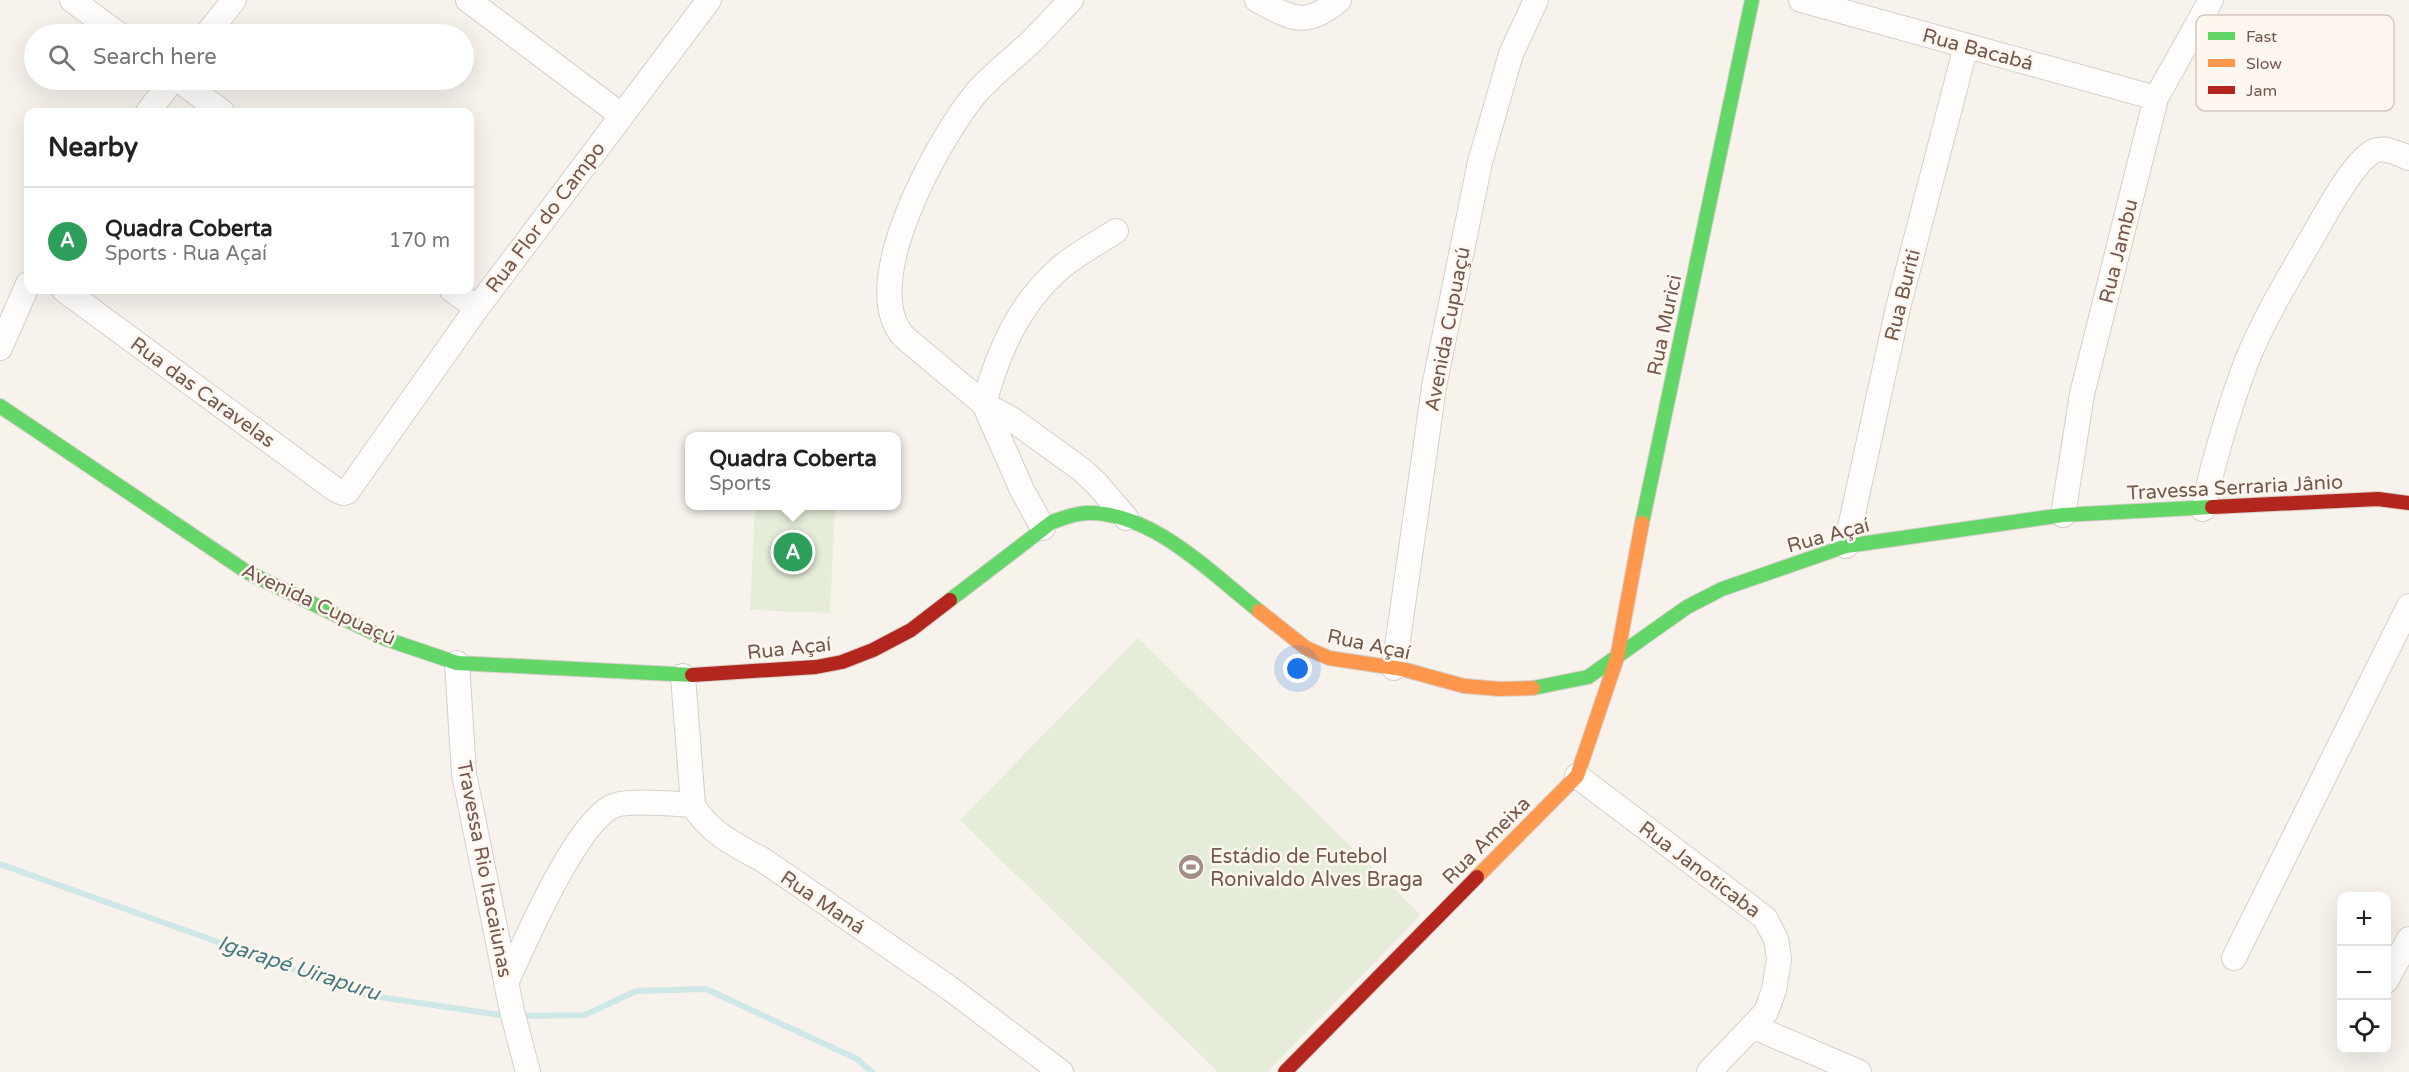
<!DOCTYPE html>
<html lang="en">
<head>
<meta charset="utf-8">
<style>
  body { margin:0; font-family:"Varela Round",sans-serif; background:#f2f2f2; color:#222 }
  .controls { position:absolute; right:18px; bottom:18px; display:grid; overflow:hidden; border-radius:12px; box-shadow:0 6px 24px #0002 }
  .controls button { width:54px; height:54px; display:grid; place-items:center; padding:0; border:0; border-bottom:2px solid #e0e0e0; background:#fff; color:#222; font:30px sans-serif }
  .you { position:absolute; left:1298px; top:669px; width:21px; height:21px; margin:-15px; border:4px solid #fff; border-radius:50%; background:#1a73e8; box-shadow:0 0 0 9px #1a73e833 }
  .badge { display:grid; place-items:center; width:39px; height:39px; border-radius:50%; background:#a28e85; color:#fff; font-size:20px; font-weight:700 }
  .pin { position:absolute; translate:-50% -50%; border:3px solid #fff; box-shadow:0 2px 6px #0006 }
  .popup { position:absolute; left:685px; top:432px; width:216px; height:78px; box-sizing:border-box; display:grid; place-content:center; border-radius:12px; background:#fff; filter:drop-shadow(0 2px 4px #0005); font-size:20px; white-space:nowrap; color:#767676 }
  .popup b { font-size:22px; color:#222 }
  .popup::after { content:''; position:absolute; left:50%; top:100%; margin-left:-12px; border:12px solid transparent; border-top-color:#fff }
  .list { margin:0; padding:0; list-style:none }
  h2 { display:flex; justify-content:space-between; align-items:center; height:78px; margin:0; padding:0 24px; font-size:26px }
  h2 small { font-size:20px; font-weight:400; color:#767676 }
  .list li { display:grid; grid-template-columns:39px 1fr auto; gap:18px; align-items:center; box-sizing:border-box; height:108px; padding:0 24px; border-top:2px solid #e0e0e0 }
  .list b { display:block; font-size:22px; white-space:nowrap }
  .list p { margin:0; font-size:20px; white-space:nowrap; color:#767676 }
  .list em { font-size:20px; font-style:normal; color:#767676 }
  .icon { flex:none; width:33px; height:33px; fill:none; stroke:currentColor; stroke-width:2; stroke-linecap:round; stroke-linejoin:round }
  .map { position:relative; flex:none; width:2409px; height:1072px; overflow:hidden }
  .search { position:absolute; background:#fff; box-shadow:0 6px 24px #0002; left:24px; top:24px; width:450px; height:66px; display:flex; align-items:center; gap:15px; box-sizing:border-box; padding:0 21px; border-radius:33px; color:#767676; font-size:22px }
  .panel { position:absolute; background:#fff; box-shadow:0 6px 24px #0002; left:24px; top:108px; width:450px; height:186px; border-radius:12px }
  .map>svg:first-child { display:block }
  .green { fill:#e5edd8 }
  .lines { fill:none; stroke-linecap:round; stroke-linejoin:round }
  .stream { stroke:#cee7e7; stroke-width:6 }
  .street-casing { stroke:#d6cec9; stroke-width:26 }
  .fast-casing { stroke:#d7cec8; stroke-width:16 }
  .slow-casing { stroke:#d7cec8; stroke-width:16 }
  .jam-casing { stroke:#d7cec8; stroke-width:16 }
  .street { stroke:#fefdfc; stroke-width:24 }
  .fast { stroke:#63d668; stroke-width:14 }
  .slow { stroke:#ff974d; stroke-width:14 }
  .jam { stroke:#b3261e; stroke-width:14 }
  .labels { text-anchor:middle; stroke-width:5; stroke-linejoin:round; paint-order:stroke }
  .street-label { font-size:20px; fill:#75584d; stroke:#fef7ef }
  .poi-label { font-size:20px; fill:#75584d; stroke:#fef7ef; text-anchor:start }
  .water-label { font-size:21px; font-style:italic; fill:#447b80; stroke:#fef7ef }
  .key { fill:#fef7ef; stroke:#d5c7be; stroke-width:1.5 }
  .key-label { font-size:16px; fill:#75584d }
</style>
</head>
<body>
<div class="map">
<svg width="2409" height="1072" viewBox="0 0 2409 1072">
  <rect width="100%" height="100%" fill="#f7f2ec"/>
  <path class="green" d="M 755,506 L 835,506 L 830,613 L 750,610 Z
    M 1138,638 L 1421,915 L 1267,1072 L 1218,1072 L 960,820 Z"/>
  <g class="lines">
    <path class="stream" d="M 0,864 L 366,995 L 507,1016
      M 517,1016 L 585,1015 L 636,991 L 706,989 L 857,1059 L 872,1072"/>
    <g class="street-casing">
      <path id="street" d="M 72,0 L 118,34
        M 468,0 L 621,115
        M 1071,0 C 1057,14 1044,29 1030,43 C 1012,59 992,75 976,93 C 939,138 856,285 904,337 L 984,404 L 1013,420 L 1082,470 L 1097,484 L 1126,518
        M 1257,0 C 1292,19 1306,28 1339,0
        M 1801,0 L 2156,98
        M 207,34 L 234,0
        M 179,80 L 222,112
        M 148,112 L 172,80
        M 64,290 L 336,490 L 343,493 L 347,492 L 477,308 L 709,0
        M 452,290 L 477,308
        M 0,348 L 28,284
        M 2203,509 C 2214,459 2229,408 2247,360 C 2266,314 2293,271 2318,227 C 2329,208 2355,160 2374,151 C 2385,146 2399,154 2409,158
        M 2063,515 L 2082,394 L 2156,98 L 2211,0
        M 1043,528 L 1022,490 L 984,404 C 998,352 1018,305 1059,269 C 1076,254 1098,243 1116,231
        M 1846,546 L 1898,308 L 1966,46
        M 457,663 L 464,774 L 512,1011 L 528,1072
        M 1394,668 L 1434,387 L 1480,162 L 1511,54 L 1536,0
        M 683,676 L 693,805 C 708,832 737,846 763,860 L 948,987 L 1061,1072
        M 1577,776 L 1765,918 L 1776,939 L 1779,959 L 1774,990 L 1766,1012 L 1709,1072
        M 2234,958 L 2409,606
        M 2386,981 L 2409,939
        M 506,983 C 525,942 574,827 611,807 C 625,799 674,804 693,805
        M 1754,1027 L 1859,1072"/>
    </g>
    <g class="fast-casing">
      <path id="fast" d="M 0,406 L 247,572 L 386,639 L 457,663 L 692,675
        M 1642,523 L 1752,0
        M 950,600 L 1052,522 C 1064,518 1075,513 1088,513 C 1153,512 1211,573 1259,611
        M 1533,688 L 1588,677 L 1687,607 L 1722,589 L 1846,546 L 2063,515 L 2212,507"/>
    </g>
    <g class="slow-casing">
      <path id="slow" d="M 1259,611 L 1306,648 L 1329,658 L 1402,669 L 1464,686 L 1500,689 L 1533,688
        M 1477,877 L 1577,776 L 1617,658 L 1642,523"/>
    </g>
    <g class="jam-casing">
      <path id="jam" d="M 2212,507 L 2378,499 L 2409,503
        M 692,675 L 816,667 L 842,662 L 873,650 L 911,630 L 950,600
        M 1285,1072 L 1477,877"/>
    </g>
    <use href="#street" class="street"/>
    <use href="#fast" class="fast"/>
    <use href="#slow" class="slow"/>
    <use href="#jam" class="jam"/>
  </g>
  <defs>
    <g id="stadium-disc" transform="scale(1.35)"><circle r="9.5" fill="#a28e85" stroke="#fef7ef"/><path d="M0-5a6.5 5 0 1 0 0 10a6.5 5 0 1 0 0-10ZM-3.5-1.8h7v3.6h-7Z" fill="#fff"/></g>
  </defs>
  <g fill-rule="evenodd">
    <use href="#stadium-disc" x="1191" y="867"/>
  </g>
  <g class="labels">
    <g class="street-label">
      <text transform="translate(1978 49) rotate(15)" y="7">Rua Bacabá</text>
      <text transform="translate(545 217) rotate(-53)" y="7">Rua Flor do Campo</text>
      <text transform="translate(2118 251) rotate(-76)" y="7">Rua Jambu</text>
      <text transform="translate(1902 295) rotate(-76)" y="7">Rua Buriti</text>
      <text transform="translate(1664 325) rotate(-78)" y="7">Rua Murici</text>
      <text transform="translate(1447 329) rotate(-79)" y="7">Avenida Cupuaçú</text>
      <text transform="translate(203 392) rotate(36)" y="7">Rua das Caravelas</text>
      <text transform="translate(2235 487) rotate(-3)" y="7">Travessa Serraria Jânio</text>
      <text transform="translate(1828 535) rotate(-15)" y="7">Rua Açaí</text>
      <text transform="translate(319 604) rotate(25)" y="7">Avenida Cupuaçú</text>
      <text transform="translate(1369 644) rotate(12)" y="7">Rua Açaí</text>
      <text transform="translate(789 648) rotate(-6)" y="7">Rua Açaí</text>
      <text transform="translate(1486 840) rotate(-45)" y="7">Rua Ameixa</text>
      <text transform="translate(485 869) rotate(79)" y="7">Travessa Rio Itacaiunas</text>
      <text transform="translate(1700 869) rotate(37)" y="7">Rua Janoticaba</text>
      <text transform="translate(823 902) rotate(34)" y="7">Rua Maná</text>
    </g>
    <g class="poi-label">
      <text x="1210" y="863">Estádio de Futebol<tspan x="1210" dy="23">Ronivaldo Alves Braga</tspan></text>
    </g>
    <g class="water-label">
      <text transform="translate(299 968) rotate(18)" y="7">Igarapé Uirapuru</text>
    </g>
  </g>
  <rect x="2196" y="15" width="198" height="96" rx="9" class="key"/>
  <rect x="2208" y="32" width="27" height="8" fill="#63d668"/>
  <rect x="2208" y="59" width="27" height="8" fill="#ff974d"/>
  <rect x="2208" y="86" width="27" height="8" fill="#b3261e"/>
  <g class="key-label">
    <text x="2246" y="42">Fast</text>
    <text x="2246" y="69">Slow</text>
    <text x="2246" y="96">Jam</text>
  </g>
</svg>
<div class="controls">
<button>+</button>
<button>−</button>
<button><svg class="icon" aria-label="locate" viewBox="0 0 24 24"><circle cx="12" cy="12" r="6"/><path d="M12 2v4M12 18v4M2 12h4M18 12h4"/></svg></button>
</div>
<div class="you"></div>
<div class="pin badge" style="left:793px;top:552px;background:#2e9e5b">A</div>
<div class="popup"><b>Quadra Coberta</b>Sports</div>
<div class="search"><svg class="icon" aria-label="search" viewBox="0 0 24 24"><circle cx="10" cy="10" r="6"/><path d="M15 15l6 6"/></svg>Search here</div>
<section class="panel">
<h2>Nearby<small></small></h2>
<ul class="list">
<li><span class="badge" style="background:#2e9e5b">A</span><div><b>Quadra Coberta</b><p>Sports · Rua Açaí</p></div><em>170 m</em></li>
</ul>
</section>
</div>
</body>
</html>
